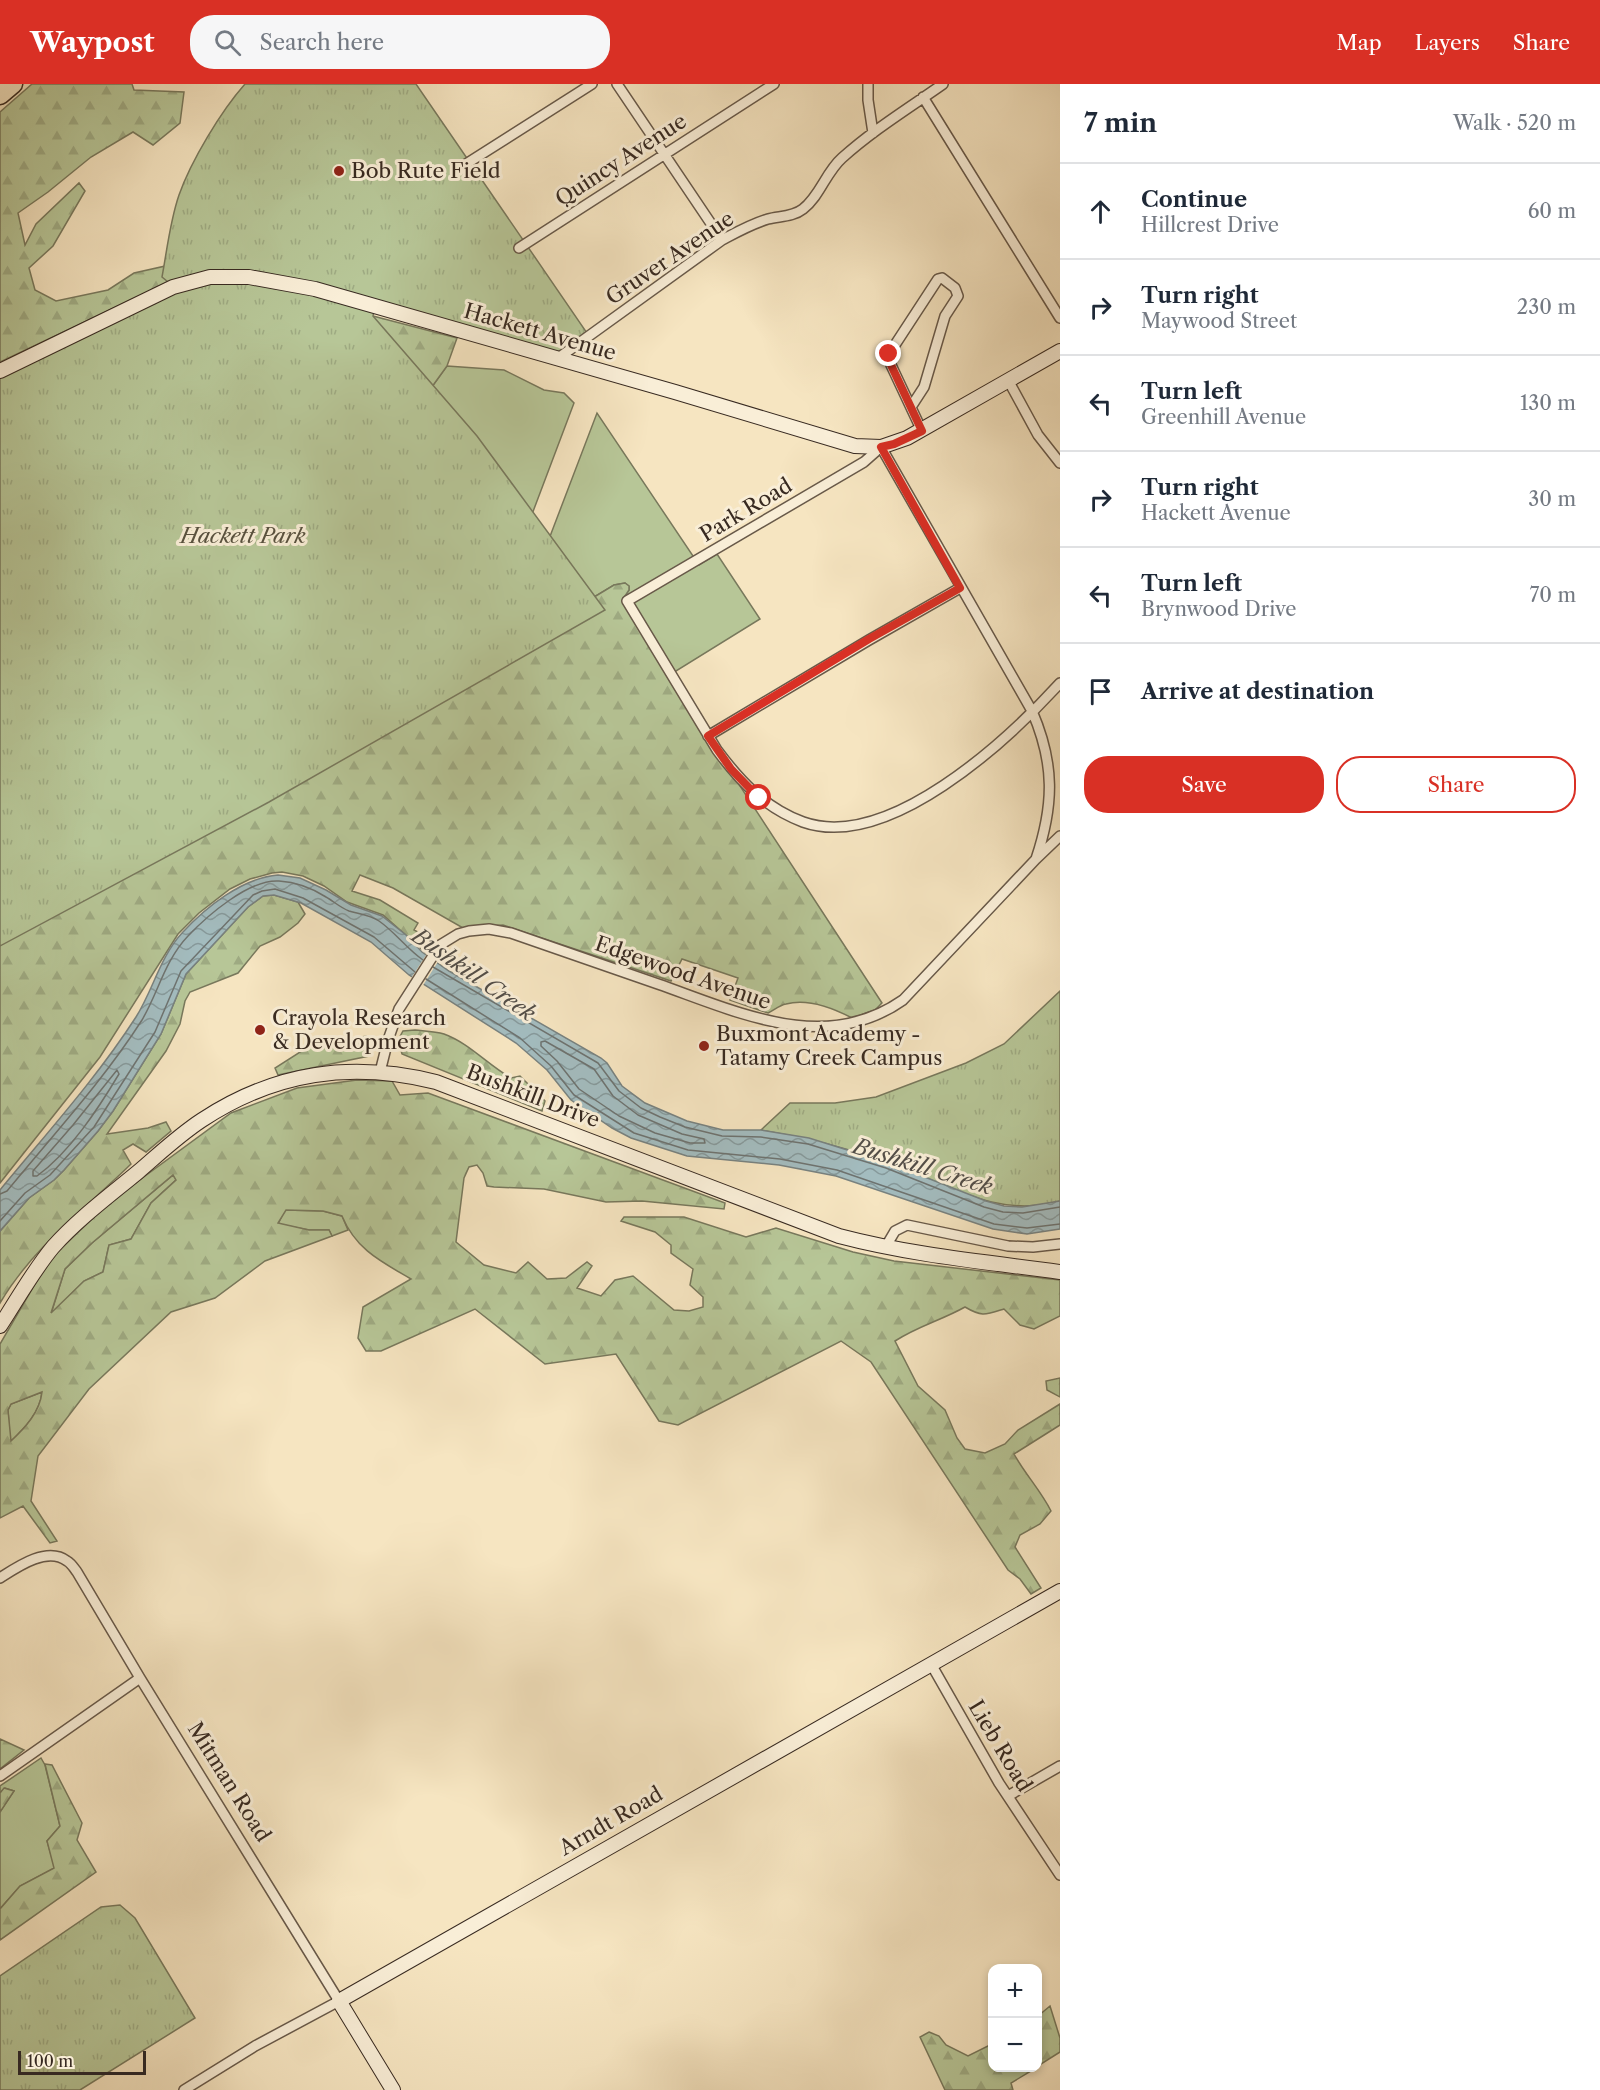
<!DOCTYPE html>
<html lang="en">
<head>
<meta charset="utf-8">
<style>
  body { margin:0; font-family:"Libre Caslon Text",serif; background:#f6f6f7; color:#1f2937 }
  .controls { position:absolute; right:18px; bottom:18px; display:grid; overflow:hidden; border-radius:12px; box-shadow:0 3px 9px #0003 }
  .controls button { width:54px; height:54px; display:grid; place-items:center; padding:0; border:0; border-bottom:2px solid #e0e1e3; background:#fff; color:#1f2937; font:30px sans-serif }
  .scale { position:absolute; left:18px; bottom:15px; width:128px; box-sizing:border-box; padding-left:6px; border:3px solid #382a21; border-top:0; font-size:16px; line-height:21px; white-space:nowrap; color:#382a21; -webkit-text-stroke:4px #f9eed7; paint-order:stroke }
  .stop { position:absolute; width:18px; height:18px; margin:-14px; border:4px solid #d93025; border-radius:50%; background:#fff }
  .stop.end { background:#d93025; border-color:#fff; box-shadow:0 2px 6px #0008 }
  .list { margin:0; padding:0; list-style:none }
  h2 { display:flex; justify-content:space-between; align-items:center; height:78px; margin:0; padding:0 24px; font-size:26px }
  h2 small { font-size:20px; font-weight:400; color:#747a83 }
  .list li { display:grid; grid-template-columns:39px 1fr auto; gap:18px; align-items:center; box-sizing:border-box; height:96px; padding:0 24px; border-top:2px solid #e0e1e3 }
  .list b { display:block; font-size:22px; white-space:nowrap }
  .list p { margin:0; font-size:20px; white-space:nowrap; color:#747a83 }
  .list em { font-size:20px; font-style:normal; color:#747a83 }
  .actions { display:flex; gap:12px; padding:18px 24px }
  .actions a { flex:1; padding:14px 0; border:2px solid #d93025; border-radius:24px; text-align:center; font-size:21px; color:#d93025 }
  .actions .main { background:#d93025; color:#fff }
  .icon { flex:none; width:33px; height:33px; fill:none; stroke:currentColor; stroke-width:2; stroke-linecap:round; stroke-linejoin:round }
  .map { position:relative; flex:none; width:1060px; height:2006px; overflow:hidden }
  header { display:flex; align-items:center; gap:36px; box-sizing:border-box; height:84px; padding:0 30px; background:#d93025; color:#fff }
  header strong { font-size:28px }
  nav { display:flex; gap:33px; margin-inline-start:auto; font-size:21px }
  .search { width:420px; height:54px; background:#f6f6f7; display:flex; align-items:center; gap:15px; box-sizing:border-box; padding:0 21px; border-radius:24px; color:#747a83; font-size:22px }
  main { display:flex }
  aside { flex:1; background:#fff }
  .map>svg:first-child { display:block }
  .grass { fill:#b7c697; stroke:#78785c; stroke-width:1.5 }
  .forest { fill:url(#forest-firs); stroke:#78785c; stroke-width:1.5; fill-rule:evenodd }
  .park { fill:url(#park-tufts); stroke:#78785c; stroke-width:1.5 }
  .water { fill:url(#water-waves); stroke:#788280; stroke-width:1.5 }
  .pier { fill:#f6e5c1 }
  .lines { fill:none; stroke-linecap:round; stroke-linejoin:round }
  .shore { stroke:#6e7370; stroke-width:1.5 }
  .street-casing { stroke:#685949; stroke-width:12 }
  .secondary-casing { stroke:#382a21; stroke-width:16 }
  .highway-casing { stroke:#382a21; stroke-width:21 }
  .street { stroke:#f9eed7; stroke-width:9 }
  .secondary { stroke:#f9eed7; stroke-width:14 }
  .highway { stroke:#f6e5c1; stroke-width:18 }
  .route { stroke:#d93025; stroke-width:8 }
  .poi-dot { fill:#8f2418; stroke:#f9eed7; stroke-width:2 }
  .labels { text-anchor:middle; stroke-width:6; stroke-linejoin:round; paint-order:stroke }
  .street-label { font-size:21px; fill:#382a21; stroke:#f9eed7 }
  .poi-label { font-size:21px; fill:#382a21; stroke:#f9eed7; text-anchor:start }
  .park-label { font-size:21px; font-style:italic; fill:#58513e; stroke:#f9eed7 }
  .water-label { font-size:22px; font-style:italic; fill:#534e48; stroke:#f9eed7 }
</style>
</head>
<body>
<header>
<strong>Waypost</strong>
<div class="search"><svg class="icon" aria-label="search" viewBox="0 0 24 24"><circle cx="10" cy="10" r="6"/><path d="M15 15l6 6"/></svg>Search here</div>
<nav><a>Map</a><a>Layers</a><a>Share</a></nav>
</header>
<main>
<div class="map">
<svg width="1060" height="2006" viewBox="0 0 1060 2006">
  <defs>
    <pattern id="forest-firs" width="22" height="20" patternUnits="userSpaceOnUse" patternTransform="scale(1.5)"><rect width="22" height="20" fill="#b7c697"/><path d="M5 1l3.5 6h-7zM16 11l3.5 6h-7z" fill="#9eaa82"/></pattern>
    <pattern id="park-tufts" width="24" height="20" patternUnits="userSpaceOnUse" patternTransform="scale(1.5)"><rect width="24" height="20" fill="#b7c697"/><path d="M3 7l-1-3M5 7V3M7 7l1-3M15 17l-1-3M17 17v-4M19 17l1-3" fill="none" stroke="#9eaa82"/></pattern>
    <pattern id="water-waves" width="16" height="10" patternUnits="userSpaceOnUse" patternTransform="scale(1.5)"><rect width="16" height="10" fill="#a3bcbf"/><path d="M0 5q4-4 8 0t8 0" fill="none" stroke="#86999b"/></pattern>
  </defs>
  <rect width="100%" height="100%" fill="#f6e5c1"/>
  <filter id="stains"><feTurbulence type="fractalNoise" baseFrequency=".00333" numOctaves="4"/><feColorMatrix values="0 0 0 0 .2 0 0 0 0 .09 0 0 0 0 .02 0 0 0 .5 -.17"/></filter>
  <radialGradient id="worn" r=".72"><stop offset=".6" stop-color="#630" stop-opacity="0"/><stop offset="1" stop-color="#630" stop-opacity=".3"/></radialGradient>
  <path class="grass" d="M 447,282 L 504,286 L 544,306 L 564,309 L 574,319 L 500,515 L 525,518 L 597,329 L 699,481 L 717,470 L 760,535 L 668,592 L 623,515 L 629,506 L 629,502 L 625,499 L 614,501 L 551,539 L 502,579 L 433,617 L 409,621 L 406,583 L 375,559 L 306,536 L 337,484 L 371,418 L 387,365 Z
    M 173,1091 L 177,1095 L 151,1119 L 131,1155 L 109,1161 L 103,1188 L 84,1197 L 51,1230 L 65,1185 L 92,1159 Z
    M 285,1126 L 323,1127 L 342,1132 L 348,1146 L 332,1152 L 329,1146 L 309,1146 L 278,1140 Z
    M 42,1308 C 40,1328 25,1344 10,1358 L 8,1326 L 11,1320 Z
    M 41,1674 L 45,1681 L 60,1742 L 47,1757 L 55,1784 L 20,1802 L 0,1825 L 0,1728 L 14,1707 L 5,1704 L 0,1709 L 0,1702 Z"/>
  <path class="forest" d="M 32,0 L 132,0 L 134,6 L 184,8 L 180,39 L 153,61 L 133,48 L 91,73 L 48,108 L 18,129 L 25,161 L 36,140 L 79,99 L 85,107 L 53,162 L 29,184 L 35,206 L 56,217 L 108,206 L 134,189 L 170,181 L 175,195 L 0,278 L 0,28 Z
    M 373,232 L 457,254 L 447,282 L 387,365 L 551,539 L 614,501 L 625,499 L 629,502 L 629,506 L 623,515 L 668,592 L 882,919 L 875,926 L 852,934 C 833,924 808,914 786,920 C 780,921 774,926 768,929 L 730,916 L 738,894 L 682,875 L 671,897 L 503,841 L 463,844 L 393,804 L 360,791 L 352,807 L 380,816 L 418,839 L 414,846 L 432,856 L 425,868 L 383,831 L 347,818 L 324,802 L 303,792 L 282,788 L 272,789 L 250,795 L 230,805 L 199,829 L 178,850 L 100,973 L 0,1099 L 0,480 Z
    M 274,811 L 298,818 L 305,830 L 298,839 L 280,853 L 260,862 L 238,889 L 190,908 L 185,917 L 180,940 L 166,967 L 107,1050 L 148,1044 L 166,1038 L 171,1047 L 146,1068 L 133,1060 L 123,1066 L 131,1080 C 85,1125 33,1163 0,1219 L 0,1147 L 29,1114 L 54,1096 L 64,1086 L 98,1047 L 113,1027 L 161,950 L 186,890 L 248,823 L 263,812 Z
    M 415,946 C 424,947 435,947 444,950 C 469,959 488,981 511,994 L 520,992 L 545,1017 L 542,1027 L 402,970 L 398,956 L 403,947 Z
    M 369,952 L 378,957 L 369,972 L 278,991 L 275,984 L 322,954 L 343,955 Z
    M 357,996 L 392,997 L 400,1011 L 428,1009 L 725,1119 L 724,1125 L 642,1117 L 606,1118 L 544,1105 L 494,1103 L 487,1102 L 483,1089 L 477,1081 L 469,1083 L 464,1094 L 456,1158 L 484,1181 L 516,1189 L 528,1178 L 547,1195 L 566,1194 L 587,1178 L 592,1182 L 577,1204 L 601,1212 L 615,1196 L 633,1192 L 674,1226 L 689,1227 L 703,1223 L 703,1213 L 690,1201 L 693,1185 L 671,1169 L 671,1161 L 655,1148 L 621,1137 L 624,1133 L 684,1133 L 746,1153 L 776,1144 L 853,1168 L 894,1177 L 1060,1196 L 1060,1232 L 1034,1245 L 1020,1241 L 1004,1225 C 985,1231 982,1233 965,1223 C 942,1236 918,1242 895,1257 L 918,1302 L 945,1326 L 957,1354 L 965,1365 L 985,1369 L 1005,1360 L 1018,1346 L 1060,1320 L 1060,1341 L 1014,1370 C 1025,1390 1041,1407 1051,1427 L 1040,1440 L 1020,1451 L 1015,1463 L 1041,1504 L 1031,1510 L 1020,1495 L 1008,1486 L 871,1278 L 841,1257 L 678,1341 L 659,1337 L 616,1270 L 545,1280 L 475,1225 L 381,1267 L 366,1267 L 358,1254 L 363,1223 L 411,1195 C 382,1178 356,1166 342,1132 L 323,1127 L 286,1126 L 278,1139 L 309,1146 L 329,1146 L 332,1152 L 265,1177 L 215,1214 L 171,1228 L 89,1305 L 38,1372 L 31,1417 L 57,1457 L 50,1459 L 23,1422 L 0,1434 L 0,1260 L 49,1176 L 111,1117 L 231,1029 L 297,1004 ZM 173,1091 L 176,1096 L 151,1119 L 131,1155 L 109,1161 L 103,1188 L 84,1197 L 51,1229 L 65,1185 L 92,1159 ZM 42,1308 C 40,1328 25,1344 11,1357 L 8,1326 L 11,1320 Z
    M 1060,1294 L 1060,1313 L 1047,1306 L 1046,1297 Z
    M 0,1655 L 24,1666 L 0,1685 Z
    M 45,1680 L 52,1681 L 82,1739 L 77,1756 L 96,1788 L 0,1856 L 0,1825 L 20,1802 L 54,1784 L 47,1757 L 60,1742 Z
    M 4,1704 L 14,1707 L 0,1728 L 0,1709 Z
    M 1050,1922 L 1060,1954 L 1060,1968 L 1038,1982 L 1038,1932 Z
    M 929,1948 L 939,1952 L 946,1961 L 968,1972 L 992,1960 L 993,1984 L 1036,1984 L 1011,1999 L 1013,2006 L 945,2006 L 920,1953 Z"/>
  <path class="park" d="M 245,0 L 416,0 L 587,249 L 557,275 L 375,223 L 373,232 L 477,352 L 605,526 L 269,718 L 0,862 L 0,287 L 173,202 L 162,193 C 167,166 170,137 179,111 C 191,77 221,27 245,0 Z
    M 1060,907 L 1060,1117 C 997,1135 947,1100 890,1079 C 848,1064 805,1053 761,1046 L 790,1019 L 835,1019 L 876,1013 L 966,979 L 1004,960 Z
    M 120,1821 L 135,1834 L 195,1934 L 80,2006 L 0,2006 L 0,1892 L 101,1823 Z"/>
  <path class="water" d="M 278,791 L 300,794 L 326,806 L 351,821 L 382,832 L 406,851 L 422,868 L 449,887 L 601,974 L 607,979 L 622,1002 L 645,1019 L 687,1037 L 723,1046 L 761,1046 L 809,1054 L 889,1079 L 986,1117 L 1004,1122 L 1022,1123 L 1060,1117 L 1060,1145 L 1027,1150 L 993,1145 L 836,1092 L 779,1081 L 687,1072 L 631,1054 L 612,1044 L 571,1016 L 547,986 L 516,959 L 409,891 L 371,858 L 301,819 L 274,811 L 263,812 L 248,823 L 186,890 L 161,950 L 113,1027 L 98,1047 L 64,1086 L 54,1096 L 29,1114 L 0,1147 L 0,1106 C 46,1050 96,995 136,933 C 153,906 160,873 182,849 C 206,823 242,794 278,791 Z"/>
  <path class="pier" d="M 428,868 L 439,876 L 422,903 L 410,896 Z"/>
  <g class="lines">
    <path class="shore" d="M 433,883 L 598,979 L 619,1007 L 641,1024 L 660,1033 L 685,1043 L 722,1052 L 761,1053 L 808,1060 L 886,1084 L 984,1123 L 1003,1128 L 1023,1129 L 1060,1123
      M 426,895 L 520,954 L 551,982 L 574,1011 L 634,1049 L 688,1066 L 780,1075 L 837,1086 L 994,1140 L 1027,1144 L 1060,1140
      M 545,957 L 594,985 L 613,1012 L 638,1031 L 682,1050 L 704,1055 L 705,1059 L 690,1059 L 655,1049 L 619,1032 L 579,1005 L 557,977 L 541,962 L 541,958 Z
      M 117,986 L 119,990 C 98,1025 70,1068 37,1092 L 33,1092 L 33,1087 L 73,1041 Z
      M 0,1110 L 7,1107 C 53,1051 103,997 142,936 C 158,909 165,876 188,852 C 207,832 249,795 279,797 C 295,798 312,804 326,813 C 333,817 341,824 349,827 C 359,830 370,831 379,837 C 395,848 407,865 423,876
      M 0,1137 L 25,1109 L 50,1091 L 94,1043 L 155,948 L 181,887 L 253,811 L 262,807 L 275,805 L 303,814 L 374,853 L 415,888"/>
    <g class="street-casing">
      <path id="street" d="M 617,0 L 722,156
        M 868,0 L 868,16 L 873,49
        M 923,13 L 1060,234
        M 466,80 L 592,0
        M 519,164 L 774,0
        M 557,275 L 722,156 C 737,148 751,140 768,135 C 779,132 793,133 803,125 C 820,112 826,88 842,74 C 873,46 909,24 943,0
        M 1008,296 L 1038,351 L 1060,379
        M 911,323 L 924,303 L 945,232 L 958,212 L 955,204 L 942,194 L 938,195 L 889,270 L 891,281 L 922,347
        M 708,652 L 869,556 L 960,504
        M 1036,775 C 1054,721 1055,680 1032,627 L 881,363 L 864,378 L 627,517 L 717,666 C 740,697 765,724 803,738 C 888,768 1007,657 1060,599
        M 380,988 L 388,956 L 399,925 L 440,861 L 458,850 L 469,847 L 489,845 L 511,849 C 560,866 609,883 658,900 C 738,928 825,971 903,916 L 1036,775 L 1060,752
        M 885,1164 L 895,1147 L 907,1141 L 1008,1162 L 1033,1163 L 1060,1160
        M 0,1494 C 17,1483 47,1462 67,1477 C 71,1479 74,1484 77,1488 L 140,1594 L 339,1917 L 255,1962 L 184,2006
        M 931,1580 L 999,1699 L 1060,1791
        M 0,1692 L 140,1594
        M 1008,1712 L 1060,1682"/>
    </g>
    <g class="secondary-casing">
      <path id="secondary" d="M 0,287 L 173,203 L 210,193 L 249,193 L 315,205 L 675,308 L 855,362 L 881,363 L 907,354 L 1060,267
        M 0,1242 C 17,1216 33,1187 53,1163 C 78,1135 109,1112 138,1088 C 159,1070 179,1051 202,1036 C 275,988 351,977 436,998 L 839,1152 C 911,1171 986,1178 1060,1188
        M 393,2006 L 339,1917 L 1060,1507"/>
    </g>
    <g class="highway-casing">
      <path id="highway" d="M 0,11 L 13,0"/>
    </g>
    <use href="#street" class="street"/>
    <use href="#secondary" class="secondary"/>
    <use href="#highway" class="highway"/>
  </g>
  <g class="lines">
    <path class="route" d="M 759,714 L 731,685 L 708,652 L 869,555 L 960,504 L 881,363 L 894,360 L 922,347 L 891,281 L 889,270"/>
  </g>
  <g class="poi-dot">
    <circle cx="339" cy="87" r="6"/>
    <circle cx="260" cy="946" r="6"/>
    <circle cx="704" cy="962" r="6"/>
  </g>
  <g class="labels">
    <g class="street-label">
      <text transform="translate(621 76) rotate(-33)" y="7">Quincy Avenue</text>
      <text transform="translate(670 174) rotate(-34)" y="7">Gruver Avenue</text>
      <text transform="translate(540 248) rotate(16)" y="7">Hackett Avenue</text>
      <text transform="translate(746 426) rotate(-31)" y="7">Park Road</text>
      <text transform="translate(683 889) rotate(19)" y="7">Edgewood Avenue</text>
      <text transform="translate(533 1012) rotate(21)" y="7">Bushkill Drive</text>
      <text transform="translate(1000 1662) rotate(59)" y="7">Lieb Road</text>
      <text transform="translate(229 1698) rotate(58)" y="7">Mitman Road</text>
      <text transform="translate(611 1737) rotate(-30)" y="7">Arndt Road</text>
    </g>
    <g class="poi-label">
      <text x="351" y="94">Bob Rute Field</text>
      <text x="272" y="941">Crayola Research<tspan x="272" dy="24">&amp; Development</tspan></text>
      <text x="716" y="957">Buxmont Academy -<tspan x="716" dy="24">Tatamy Creek Campus</tspan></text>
    </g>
    <g class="park-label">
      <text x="243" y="459">Hackett Park</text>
    </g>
    <g class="water-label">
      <text transform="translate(474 890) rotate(35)" y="8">Bushkill Creek</text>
      <text transform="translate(923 1082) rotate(17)" y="8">Bushkill Creek</text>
    </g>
  </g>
  <rect width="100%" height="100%" filter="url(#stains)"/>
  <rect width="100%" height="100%" fill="url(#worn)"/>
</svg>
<div class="controls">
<button>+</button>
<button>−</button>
</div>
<div class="scale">100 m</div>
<div class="stop" style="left:759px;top:714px"></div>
<div class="stop end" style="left:889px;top:270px"></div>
</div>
<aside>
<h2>7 min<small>Walk · 520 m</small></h2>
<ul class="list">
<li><svg class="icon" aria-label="ahead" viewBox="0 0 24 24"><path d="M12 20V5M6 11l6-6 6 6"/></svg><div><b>Continue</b><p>Hillcrest Drive</p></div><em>60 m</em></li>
<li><svg class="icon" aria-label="right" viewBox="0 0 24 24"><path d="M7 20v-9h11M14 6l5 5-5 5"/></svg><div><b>Turn right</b><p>Maywood Street</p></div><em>230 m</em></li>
<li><svg class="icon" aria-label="left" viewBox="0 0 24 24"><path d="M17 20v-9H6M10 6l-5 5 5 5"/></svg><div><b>Turn left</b><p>Greenhill Avenue</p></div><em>130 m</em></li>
<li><svg class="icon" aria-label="right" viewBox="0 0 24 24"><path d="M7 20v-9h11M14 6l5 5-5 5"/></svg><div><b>Turn right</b><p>Hackett Avenue</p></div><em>30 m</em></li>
<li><svg class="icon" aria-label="left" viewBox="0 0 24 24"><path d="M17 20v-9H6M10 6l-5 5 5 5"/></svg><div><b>Turn left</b><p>Brynwood Drive</p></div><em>70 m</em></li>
<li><svg class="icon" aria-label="arrive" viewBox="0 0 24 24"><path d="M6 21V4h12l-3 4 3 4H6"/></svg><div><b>Arrive at destination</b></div></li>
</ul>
<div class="actions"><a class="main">Save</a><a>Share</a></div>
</aside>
</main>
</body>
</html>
